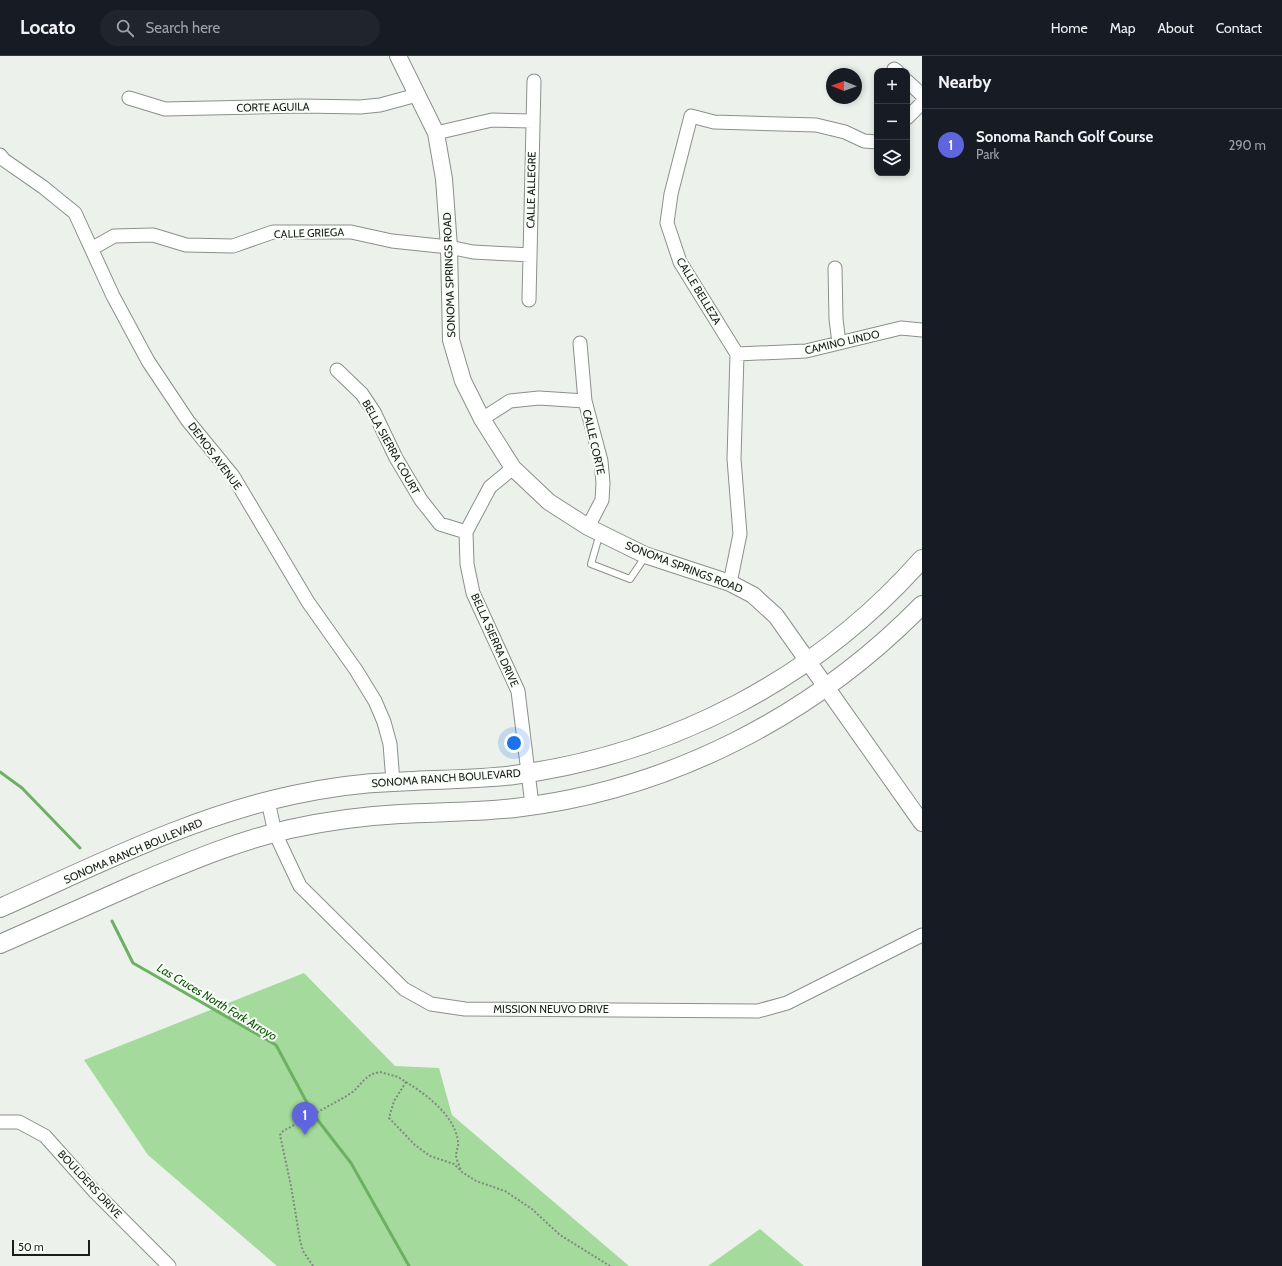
<!DOCTYPE html>
<html lang="en">
<head>
<meta charset="utf-8">
<style>
  body { margin:0; font-family:Cabin,sans-serif; background:#20242c; color:#f1f3f6 }
  .controls { position:absolute; right:12px; top:12px; display:grid; overflow:hidden; border-radius:8px; box-shadow:0 2px 6px #0003 }
  .controls button { width:36px; height:36px; display:grid; place-items:center; padding:0; border:0; border-bottom:1px solid #363941; background:#171b24; color:#f1f3f6; font:20px sans-serif }
  .compass { position:absolute; left:826px; top:12px; width:36px; height:36px; border-radius:50%; background:#171b24; box-shadow:0 2px 6px #0003; rotate:271deg }
  .scale { position:absolute; left:12px; bottom:10px; width:78px; box-sizing:border-box; padding-left:4px; border:2px solid #1a1d1a; border-top:0; font-size:11px; line-height:14px; white-space:nowrap; color:#1a1d1a; -webkit-text-stroke:3px #fbfffa; paint-order:stroke }
  .you { position:absolute; left:514px; top:687px; width:14px; height:14px; margin:-10px; border:3px solid #fff; border-radius:50%; background:#1a73e8; box-shadow:0 0 0 6px #1a73e833 }
  .badge { display:grid; place-items:center; width:26px; height:26px; border-radius:50%; background:#5e65dd; color:#fff; font-size:13px; font-weight:700 }
  .pin { position:absolute; translate:-50% -33px; filter:drop-shadow(0 1px 2px #0008) }
  .pin::after { content:''; position:absolute; top:21px; width:14px; height:12px; background:inherit; clip-path:polygon(0 0,100% 0,50% 100%) }
  .list { margin:0; padding:0; list-style:none }
  h2 { display:flex; justify-content:space-between; align-items:center; height:52px; margin:0; padding:0 16px; font-size:17px }
  h2 small { font-size:13px; font-weight:400; color:#9ea1a6 }
  .list li { display:grid; grid-template-columns:26px 1fr auto; gap:12px; align-items:center; box-sizing:border-box; height:72px; padding:0 16px; border-top:1px solid #363941 }
  .list b { display:block; font-size:15px; white-space:nowrap }
  .list p { margin:0; font-size:13px; white-space:nowrap; color:#9ea1a6 }
  .list em { font-size:13px; font-style:normal; color:#9ea1a6 }
  .icon { flex:none; width:22px; height:22px; fill:none; stroke:currentColor; stroke-width:2; stroke-linecap:round; stroke-linejoin:round }
  .map { position:relative; flex:none; width:922px; height:1210px; overflow:hidden }
  header { display:flex; align-items:center; gap:24px; box-sizing:border-box; height:56px; padding:0 20px; background:#171b24; border-bottom:1px solid #363941 }
  header strong { font-size:19px }
  nav { display:flex; gap:22px; margin-inline-start:auto; font-size:14px }
  .search { width:280px; height:36px; background:#20242c; display:flex; align-items:center; gap:10px; box-sizing:border-box; padding:0 14px; border-radius:22px; color:#9ea1a6; font-size:15px }
  main { display:flex }
  aside { flex:1; background:#171b24 }
  .map>svg:first-child { display:block }
  .green { fill:#a4da9c }
  .lines { fill:none; stroke-linecap:round; stroke-linejoin:round }
  .stream { stroke:#6db064; stroke-width:3 }
  .service-casing { stroke:#8a908a; stroke-width:8 }
  .minor-casing { stroke:#8a908a; stroke-width:15 }
  .tertiary-casing { stroke:#8a908a; stroke-width:18 }
  .secondary-casing { stroke:#8a908a; stroke-width:20 }
  .path { stroke:#838883; stroke-width:2; stroke-dasharray:2 2; stroke-linecap:butt }
  .service { stroke:#fff; stroke-width:6 }
  .minor { stroke:#fff; stroke-width:13 }
  .tertiary { stroke:#fff; stroke-width:16 }
  .secondary { stroke:#fff; stroke-width:18 }
  .labels { text-anchor:middle; stroke-width:4; stroke-linejoin:round; paint-order:stroke }
  .street-label { font-size:11px; fill:#1a1d1a; stroke:#fbfffa }
  .water-label { font-size:12px; font-style:italic; fill:#0e5404; stroke:#fbfffa }
</style>
</head>
<body>
<header>
<strong>Locato</strong>
<div class="search"><svg class="icon" aria-label="search" viewBox="0 0 24 24"><circle cx="10" cy="10" r="6"/><path d="M15 15l6 6"/></svg>Search here</div>
<nav><a>Home</a><a>Map</a><a>About</a><a>Contact</a></nav>
</header>
<main>
<div class="map">
<svg width="922" height="1210" viewBox="0 0 922 1210">
  <rect width="100%" height="100%" fill="#ecf2eb"/>
  <path class="green" d="M 304,917 L 395,1010 L 439,1012 L 452,1059 L 629,1210 L 277,1210 L 148,1099 L 84,1004 Z
    M 760,1173 L 804,1210 L 708,1210 Z"/>
  <g class="lines">
    <path class="stream" d="M 0,716 L 22,732 L 80,792
      M 112,865 L 133,907 L 276,989 L 313,1058 L 351,1107 L 409,1210"/>
    <g class="service-casing">
      <path id="service" d="M 600,477 L 591,508 L 630,523 L 645,501"/>
    </g>
    <g class="minor-casing">
      <path id="minor" d="M 894,13 L 897,15
        M 907,25 L 922,39
        M 129,42 L 165,53 L 302,50 L 360,51 L 380,49 L 417,39
        M 907,62 L 922,47
        M 436,77 L 492,64 L 533,65
        M 0,99 L 4,104 L 43,131 L 75,157 L 113,240 L 148,305 L 188,365 L 233,420 L 308,546 L 356,614 L 375,645 L 384,666 L 390,688 L 393,726
        M 93,192 L 114,180 L 153,179 L 186,189 L 233,190 L 273,176 L 351,176 L 392,185 L 449,191 L 473,196 L 530,199
        M 835,212 L 836,263 L 839,287
        M 529,244 L 534,25
        M 580,287 L 585,345 L 601,405 L 603,427 L 602,444 L 588,471
        M 737,298 L 806,295 L 901,272 L 922,274
        M 337,314 L 362,338 L 374,356 L 396,402 L 421,444 L 440,468 L 466,476
        M 482,363 L 510,345 L 539,342 L 585,345
        M 513,412 L 490,431 L 466,476 L 467,508 L 473,537 L 518,635 L 532,749
        M 730,527 L 740,478 L 734,403 L 737,298 L 680,206 L 667,167 L 671,138 L 691,60 L 714,66 L 816,69 L 845,76 L 864,85 L 877,86
        M 268,745 L 275,777 L 300,830 L 404,933 L 431,948 L 465,953 L 758,955 L 787,947 L 922,879
        M 0,1066 L 19,1066 L 45,1080 L 95,1136 L 169,1210"/>
    </g>
    <g class="tertiary-casing">
      <path id="tertiary" d="M 398,0 L 436,77 L 444,123 L 449,191 L 451,284 L 463,325 L 482,363 L 513,412 L 549,446 L 588,471 L 645,499 L 730,527 L 753,539 L 776,560 L 922,767"/>
    </g>
    <g class="secondary-casing">
      <path id="secondary" d="M 0,852 C 95,810 190,761 293,739 C 326,732 359,727 393,726 C 434,723 474,724 514,719 C 672,698 817,622 922,503
        M 0,888 C 46,868 92,847 138,827 C 188,806 237,785 290,773 C 326,765 363,760 400,758 C 438,756 477,756 515,752 C 670,734 813,660 922,549"/>
    </g>
    <path class="path" d="M 406,1026 C 427,1039 454,1059 458,1085 C 459,1090 456,1095 456,1100 C 457,1105 460,1111 461,1115
      M 313,1210 L 303,1195 L 300,1184 L 291,1130 L 280,1079 L 283,1075 L 345,1041 L 354,1035 L 365,1023 L 372,1018 L 380,1016 L 398,1021 L 406,1026 L 394,1045 L 389,1062 L 415,1089 L 430,1100 L 454,1108 L 462,1116 L 476,1125 L 505,1135 L 532,1153 L 560,1179 L 610,1210"/>
    <use href="#service" class="service"/>
    <use href="#minor" class="minor"/>
    <use href="#tertiary" class="tertiary"/>
    <use href="#secondary" class="secondary"/>
  </g>
  <g class="labels">
    <g class="street-label">
      <text transform="translate(273 51) rotate(-1)" y="4">CORTE AGUILA</text>
      <text transform="translate(531 134) rotate(-89)" y="4">CALLE ALLEGRE</text>
      <text transform="translate(309 177) rotate(-2)" y="4">CALLE GRIEGA</text>
      <text transform="translate(449 219) rotate(-92)" y="4">SONOMA SPRINGS ROAD</text>
      <text transform="translate(699 235) rotate(59)" y="4">CALLE BELLEZA</text>
      <text transform="translate(842 286) rotate(-13)" y="4">CAMINO LINDO</text>
      <text transform="translate(594 386) rotate(77)" y="4">CALLE CORTE</text>
      <text transform="translate(391 391) rotate(61)" y="4">BELLA SIERRA COURT</text>
      <text transform="translate(215 400) rotate(53)" y="4">DEMOS AVENUE</text>
      <text transform="translate(684 511) rotate(21)" y="4">SONOMA SPRINGS ROAD</text>
      <text transform="translate(495 584) rotate(66)" y="4">BELLA SIERRA DRIVE</text>
      <text transform="translate(446 722) rotate(-4)" y="4">SONOMA RANCH BOULEVARD</text>
      <text transform="translate(133 795) rotate(-23)" y="4">SONOMA RANCH BOULEVARD</text>
      <text x="551" y="957">MISSION NEUVO DRIVE</text>
      <text transform="translate(90 1128) rotate(47)" y="4">BOULDERS DRIVE</text>
    </g>
    <g class="water-label">
      <text transform="translate(217 946) rotate(31)" y="4">Las Cruces North Fork Arroyo</text>
    </g>
  </g>
</svg>
<div class="controls">
<button>+</button>
<button>−</button>
<button><svg class="icon" aria-label="layers" viewBox="0 0 24 24"><path d="M12 4l9 5-9 5-9-5zM3 14l9 5 9-5"/></svg></button>
</div>
<svg class="compass" viewBox="-18 -18 36 36"><path d="M0-13l5 13h-10z" fill="#e53935"/><path d="M0 13l5-13h-10z" fill="#9ea1a6"/></svg>
<div class="scale">50 m</div>
<div class="you"></div>
<div class="pin badge" style="left:305px;top:1079px">1</div>
</div>
<aside>
<h2>Nearby<small></small></h2>
<ul class="list">
<li><span class="badge">1</span><div><b>Sonoma Ranch Golf Course</b><p>Park</p></div><em>290 m</em></li>
</ul>
</aside>
</main>
</body>
</html>
